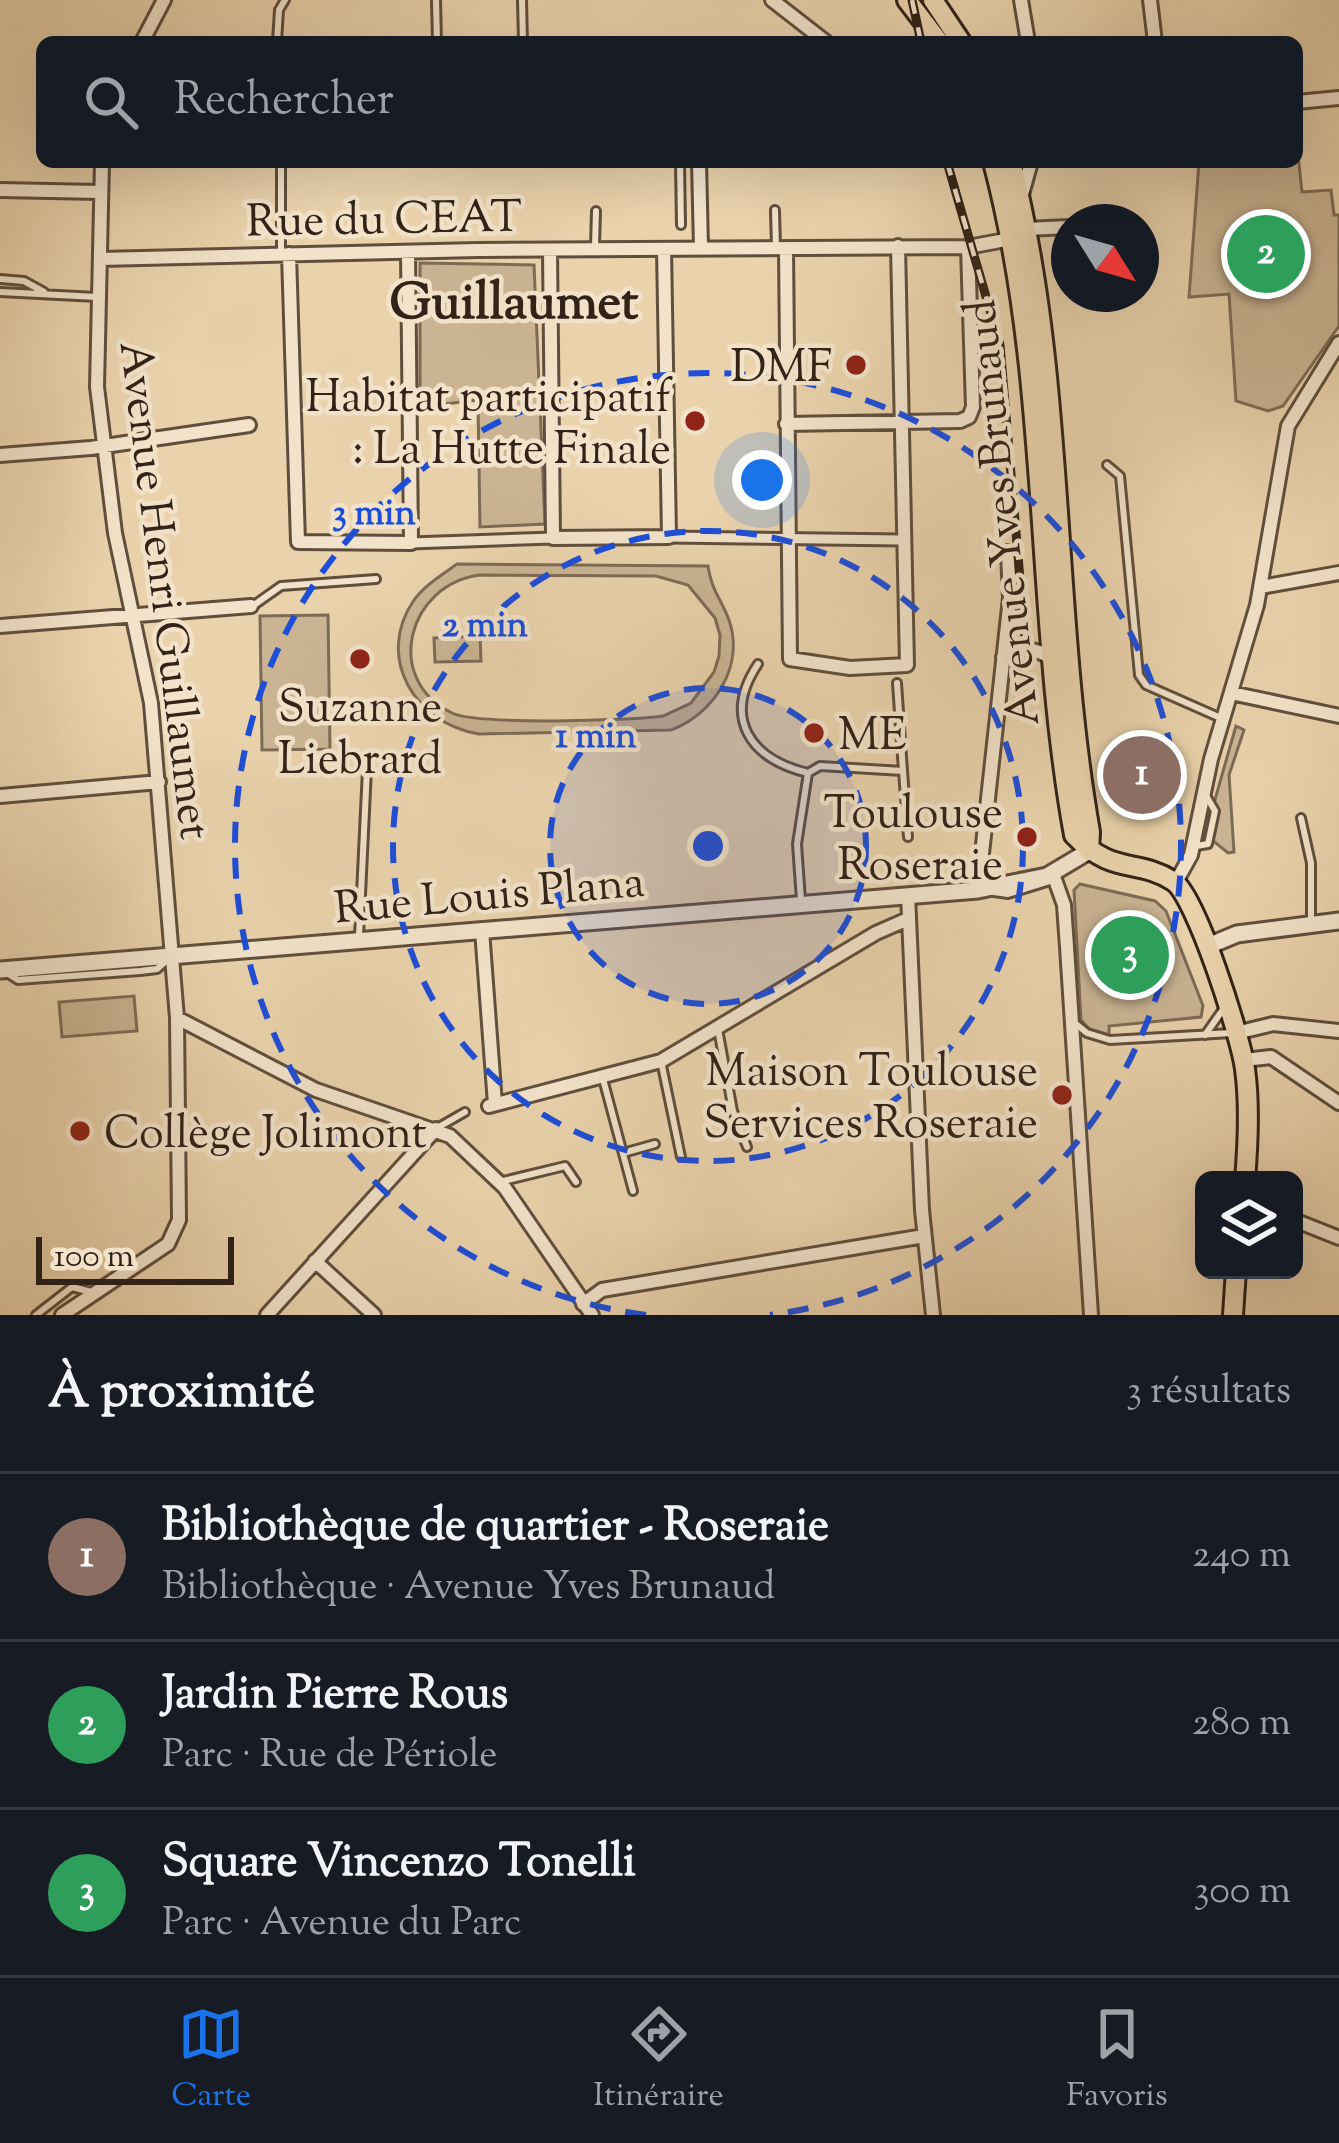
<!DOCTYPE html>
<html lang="fr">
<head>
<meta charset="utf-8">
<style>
  body { margin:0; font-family:"Sorts Mill Goudy",serif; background:#20242c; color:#f1f3f6 }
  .controls { position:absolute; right:36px; bottom:36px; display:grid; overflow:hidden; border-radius:18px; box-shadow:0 12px 48px #0002 }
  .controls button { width:108px; height:108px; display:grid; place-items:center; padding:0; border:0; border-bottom:3px solid #363941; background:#171b24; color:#f1f3f6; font:60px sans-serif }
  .compass { position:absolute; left:1051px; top:204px; width:108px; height:108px; border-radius:50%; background:#171b24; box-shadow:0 12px 48px #0002; rotate:127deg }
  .scale { position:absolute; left:36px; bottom:30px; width:198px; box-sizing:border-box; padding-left:12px; border:6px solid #332217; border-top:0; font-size:33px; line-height:42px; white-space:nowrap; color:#332217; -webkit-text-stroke:9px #f1e2c9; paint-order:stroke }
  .you { position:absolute; left:762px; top:480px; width:42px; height:42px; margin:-30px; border:9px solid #fff; border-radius:50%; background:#1a73e8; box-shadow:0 0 0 18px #1a73e833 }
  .badge { display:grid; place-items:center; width:78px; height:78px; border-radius:50%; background:#1a73e8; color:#fff; font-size:39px; font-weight:700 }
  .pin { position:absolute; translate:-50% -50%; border:6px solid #fff; box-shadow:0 3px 12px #0006 }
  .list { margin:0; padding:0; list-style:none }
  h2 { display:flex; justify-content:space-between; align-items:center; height:156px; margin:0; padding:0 48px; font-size:51px }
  h2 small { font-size:39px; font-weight:400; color:#9ea1a6 }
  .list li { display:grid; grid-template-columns:78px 1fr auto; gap:36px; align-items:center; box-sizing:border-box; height:168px; padding:0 48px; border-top:3px solid #363941 }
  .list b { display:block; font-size:45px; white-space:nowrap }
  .list p { margin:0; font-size:39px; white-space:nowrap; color:#9ea1a6 }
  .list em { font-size:39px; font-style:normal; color:#9ea1a6 }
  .icon { flex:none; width:66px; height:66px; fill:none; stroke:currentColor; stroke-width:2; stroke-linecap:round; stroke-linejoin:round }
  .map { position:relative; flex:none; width:1339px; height:1315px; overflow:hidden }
  .search { position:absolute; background:#171b24; box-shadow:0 12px 48px #0002; left:36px; right:36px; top:36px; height:132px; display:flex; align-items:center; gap:30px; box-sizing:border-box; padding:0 42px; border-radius:18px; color:#9ea1a6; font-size:45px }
  .sheet { height:660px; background:#171b24 }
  nav { display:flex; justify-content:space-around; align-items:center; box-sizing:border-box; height:168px; border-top:3px solid #363941; background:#171b24; font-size:33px; color:#9ea1a6 }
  nav a { display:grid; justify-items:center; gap:6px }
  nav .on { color:#1a73e8 }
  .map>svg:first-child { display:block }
  .green { fill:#cab493; stroke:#7e6b55; stroke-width:3; fill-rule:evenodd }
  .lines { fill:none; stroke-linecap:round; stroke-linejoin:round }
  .service-casing { stroke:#604e3c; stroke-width:12 }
  .pedestrian-casing { stroke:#604e3c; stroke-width:15 }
  .minor-casing { stroke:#604e3c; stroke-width:18 }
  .tertiary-casing { stroke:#604e3c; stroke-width:21 }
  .primary-casing { stroke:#332217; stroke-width:24 }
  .service { stroke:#f1e2c9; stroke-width:6 }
  .pedestrian { stroke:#f1e2c9; stroke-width:9 }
  .minor { stroke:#f1e2c9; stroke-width:12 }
  .tertiary { stroke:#f1e2c9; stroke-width:15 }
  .primary { stroke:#e9d2ac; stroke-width:18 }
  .rail-casing { stroke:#332217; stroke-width:9 }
  .rail { stroke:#f1e2c9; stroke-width:4.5; stroke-dasharray:14; stroke-linecap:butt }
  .ring { fill:none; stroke:#1d4ed8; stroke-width:6; stroke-dasharray:21 15 }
  .poi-dot { fill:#8f2418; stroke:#f1e2c9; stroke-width:4.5 }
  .labels { text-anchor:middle; stroke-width:9; stroke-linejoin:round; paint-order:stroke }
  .street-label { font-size:45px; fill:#332217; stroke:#f1e2c9 }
  .poi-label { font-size:45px; fill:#332217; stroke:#f1e2c9; text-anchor:end }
  .quarter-label { font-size:51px; font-weight:bold; fill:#332217; stroke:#f1e2c9 }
  .centre { fill:#1d4ed8; stroke:#f1e2c9; stroke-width:6 }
  .ring-label { font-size:36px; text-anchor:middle; font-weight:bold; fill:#1d4ed8; stroke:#f1e2c9; stroke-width:9; stroke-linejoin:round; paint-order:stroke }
</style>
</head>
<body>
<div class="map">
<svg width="1339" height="1315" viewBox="0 0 1339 1315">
  <rect width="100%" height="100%" fill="#e9d2ac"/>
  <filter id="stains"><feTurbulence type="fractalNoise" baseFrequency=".00167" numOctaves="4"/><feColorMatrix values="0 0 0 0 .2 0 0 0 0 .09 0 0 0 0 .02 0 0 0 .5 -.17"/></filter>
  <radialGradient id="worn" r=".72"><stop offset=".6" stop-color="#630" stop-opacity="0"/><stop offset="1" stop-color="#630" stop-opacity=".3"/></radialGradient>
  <path class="green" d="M 1297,146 L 1302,192 L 1331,190 L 1334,215 L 1339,215 L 1339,326 L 1283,406 L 1268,411 L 1236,401 L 1229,294 L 1189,297 L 1199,162 L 1297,162 Z
    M 420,263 L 534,265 L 545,524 L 480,527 L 478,400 L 420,407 Z
    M 457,564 L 708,566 C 711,589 721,599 729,620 C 745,666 714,714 671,730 L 479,734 C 416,724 374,658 414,600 C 425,585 442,575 457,564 ZM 480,575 L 656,576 L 688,585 L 715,618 L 720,635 L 719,656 L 714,672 L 691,703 L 663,716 C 630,721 477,725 452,713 C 382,679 408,584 480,575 Z
    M 328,615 L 330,749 L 262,750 L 260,616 Z
    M 480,636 L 481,661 L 435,662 L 434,638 Z
    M 1236,726 L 1244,730 L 1229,775 L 1234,852 L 1228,853 L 1212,840 L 1218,810 L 1214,803 Z
    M 1080,884 L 1155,901 L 1166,911 L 1203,1006 L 1201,1017 L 1109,1026 L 1109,1035 L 1089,1029 L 1081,1020 L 1074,890 Z
    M 134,996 L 137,1031 L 62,1037 L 59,1002 Z"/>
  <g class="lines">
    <g class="service-casing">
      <path id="service" d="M 436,0 L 437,42
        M 522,0 L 523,42
        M 277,42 L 279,10 L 285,0
        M 281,162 L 281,254
        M 680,162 L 681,225
        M 775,210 L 776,248
        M 595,246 L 596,211
        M 0,279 L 24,281 L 44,292
        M 0,292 L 97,297
        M 1107,465 L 1120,476 L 1139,675 L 1146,685 L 1223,719
        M 254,605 L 281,586 L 376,579
        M 758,664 C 722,718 750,759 808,773 L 820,766 L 903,771 L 897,683
        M 903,771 L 908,837
        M 1301,818 L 1311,863 L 1311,922
        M 1196,846 L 1208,844 L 1215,811 L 1205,794
        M 994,892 L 1008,894 L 1050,881
        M 801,900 L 797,844 L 808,773
        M 359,936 L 367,769
        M 10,975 L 18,980 L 140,971 L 157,969 L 166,961
        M 1076,1024 L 1087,1033 L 1110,1040 L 1232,1033
        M 718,1029 L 733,1111 L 747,1147
        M 1205,1035 L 1224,1008
        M 661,1061 L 681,1157
        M 603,1079 L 633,1191
        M 437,1128 L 465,1112
        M 623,1153 L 655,1144
        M 503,1181 L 565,1166 L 576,1182
        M 36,1315 L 72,1287 L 91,1292"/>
    </g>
    <g class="pedestrian-casing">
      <path id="pedestrian" d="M 669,537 L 903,540
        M 411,543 L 553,538"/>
    </g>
    <g class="minor-casing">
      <path id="minor" d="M 772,0 L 826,42
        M 1021,0 L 1028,42
        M 1150,0 L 1155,42
        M 142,42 L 164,0
        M 1297,102 L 1339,98
        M 699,162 L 701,248
        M 0,190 L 100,192
        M 1021,198 L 1031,162
        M 1026,229 L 1069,227
        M 786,248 L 790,659 L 850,668 L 907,665 L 898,246
        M 550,250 L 553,538 L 669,537 L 664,249
        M 289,254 L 298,542 L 411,543 L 408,252
        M 100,259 L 478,250 L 968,247 L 1016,238
        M 786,424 L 960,421 L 969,417 L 973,407 L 968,247
        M 0,455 L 91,448 L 249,425
        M 1261,587 L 1339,573
        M 0,626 L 251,606
        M 1003,657 C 1022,650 1034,645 1051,659
        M 1231,693 L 1339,716
        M 0,796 L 159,782
        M 1053,874 L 1064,905 L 1067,947 L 1091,1315
        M 1176,882 L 1191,855 L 1211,759 L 1257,605 L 1288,426 L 1339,343
        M 978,890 L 1010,598 L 1008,552
        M 908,895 L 922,1210 L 933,1315
        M 482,930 L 495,1104
        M 177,1018 L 316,1090 L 450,1136 L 505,1188 L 592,1315
        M 1236,1033 L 1273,1024 L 1339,1031
        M 1244,1060 L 1271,1057 L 1339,1103
        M 489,1106 L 661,1061 L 876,933 L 908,919
        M 1294,1220 L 1339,1238
        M 315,1261 L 374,1315
        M 583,1304 L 602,1290 L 924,1236
        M 62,1315 L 168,1244 L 179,1220 L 177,1018 L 151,703 L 115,533 L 97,387 L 102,162
        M 267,1315 L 436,1129"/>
    </g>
    <g class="tertiary-casing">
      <path id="tertiary" d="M 1208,946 L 1237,934 L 1339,921
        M 0,970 L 978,890 L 1047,876 L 1089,851"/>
    </g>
    <g class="primary-casing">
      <path id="primary" d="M 907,0 L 939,42
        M 933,0 L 961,42
        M 993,162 C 1051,381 1034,613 1074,835 C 1113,876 1137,858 1173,881 C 1196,895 1241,1038 1245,1069 C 1250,1105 1248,1144 1245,1180
        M 1011,162 C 1067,381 1051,610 1090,832 L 1089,851
        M 1233,1315 L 1236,1270"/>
    </g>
    <use href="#service" class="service"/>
    <use href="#pedestrian" class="pedestrian"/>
    <use href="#minor" class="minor"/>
    <use href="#tertiary" class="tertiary"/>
    <use href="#primary" class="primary"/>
    <g class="rail-casing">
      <path id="rail" d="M 912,0 L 921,42
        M 947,162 L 1000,345 L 1025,638"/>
    </g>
    <use href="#rail" class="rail"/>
  </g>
  <circle cx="708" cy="846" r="158" fill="#1d4ed8" fill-opacity=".12"/>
  <g class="ring">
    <circle cx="708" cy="846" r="158"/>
    <circle cx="708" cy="846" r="315"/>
    <path d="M646 1315A473 473 0 1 1 770 1315"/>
  </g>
  <g class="poi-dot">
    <circle cx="856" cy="365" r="12"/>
    <circle cx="695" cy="421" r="12"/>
    <circle cx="360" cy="659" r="12"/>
    <circle cx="814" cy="733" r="12"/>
    <circle cx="1027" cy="837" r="12"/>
    <circle cx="1062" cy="1095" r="12"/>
    <circle cx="80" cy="1131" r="12"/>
  </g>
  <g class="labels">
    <g class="street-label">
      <text transform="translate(384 217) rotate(-1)" y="16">Rue du CEAT</text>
      <text transform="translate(1000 513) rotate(-96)" y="16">Avenue Yves Brunaud</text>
      <text transform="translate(167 590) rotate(83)" y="16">Avenue Henri Guillaumet</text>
      <text transform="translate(489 893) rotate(-5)" y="16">Rue Louis Plana</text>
    </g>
    <g class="poi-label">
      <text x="832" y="381">DMF</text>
      <text x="671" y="411">Habitat participatif<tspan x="671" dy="52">: La Hutte Finale</tspan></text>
      <text x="360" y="721" text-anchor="middle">Suzanne<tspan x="360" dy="52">Liebrard</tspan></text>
      <text x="838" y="749" text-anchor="start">ME</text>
      <text x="1003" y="827">Toulouse<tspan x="1003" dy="52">Roseraie</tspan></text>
      <text x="1038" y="1085">Maison Toulouse<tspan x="1038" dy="52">Services Roseraie</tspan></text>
      <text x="104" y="1147" text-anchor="start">Collège Jolimont</text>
    </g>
    <g class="quarter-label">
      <text x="514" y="318">Guillaumet</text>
    </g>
  </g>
  <circle cx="708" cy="846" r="18" class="centre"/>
  <g class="ring-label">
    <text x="374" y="524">3 min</text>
    <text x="485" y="636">2 min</text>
    <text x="596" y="747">1 min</text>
  </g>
  <rect width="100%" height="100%" filter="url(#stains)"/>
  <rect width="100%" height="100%" fill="url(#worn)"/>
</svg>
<div class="controls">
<button><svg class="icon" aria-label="layers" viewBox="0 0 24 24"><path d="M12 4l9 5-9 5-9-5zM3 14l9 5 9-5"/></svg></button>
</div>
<svg class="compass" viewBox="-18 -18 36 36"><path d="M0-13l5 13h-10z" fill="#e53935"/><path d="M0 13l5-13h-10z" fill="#9ea1a6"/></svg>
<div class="scale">100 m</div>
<div class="you"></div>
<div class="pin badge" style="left:1142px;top:775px;background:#8d6e63">1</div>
<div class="pin badge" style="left:1266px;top:254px;background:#2e9e5b">2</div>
<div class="pin badge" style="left:1130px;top:955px;background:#2e9e5b">3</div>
<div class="search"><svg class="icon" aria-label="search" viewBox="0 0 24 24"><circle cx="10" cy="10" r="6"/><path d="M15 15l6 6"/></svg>Rechercher</div>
</div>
<section class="sheet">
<h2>À proximité<small>3 résultats</small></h2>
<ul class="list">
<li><span class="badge" style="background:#8d6e63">1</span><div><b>Bibliothèque de quartier - Roseraie</b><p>Bibliothèque · Avenue Yves Brunaud</p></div><em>240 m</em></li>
<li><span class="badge" style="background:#2e9e5b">2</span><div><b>Jardin Pierre Rous</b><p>Parc · Rue de Périole</p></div><em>280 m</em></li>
<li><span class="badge" style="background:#2e9e5b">3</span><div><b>Square Vincenzo Tonelli</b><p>Parc · Avenue du Parc</p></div><em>300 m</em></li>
</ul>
</section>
<nav>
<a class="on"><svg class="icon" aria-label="map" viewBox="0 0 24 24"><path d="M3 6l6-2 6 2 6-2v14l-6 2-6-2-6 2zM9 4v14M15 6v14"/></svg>Carte</a>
<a><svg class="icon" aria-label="directions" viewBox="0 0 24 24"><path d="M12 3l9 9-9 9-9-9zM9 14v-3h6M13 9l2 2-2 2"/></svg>Itinéraire</a>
<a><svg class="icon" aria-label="saved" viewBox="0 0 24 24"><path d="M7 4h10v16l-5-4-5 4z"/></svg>Favoris</a>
</nav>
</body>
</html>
